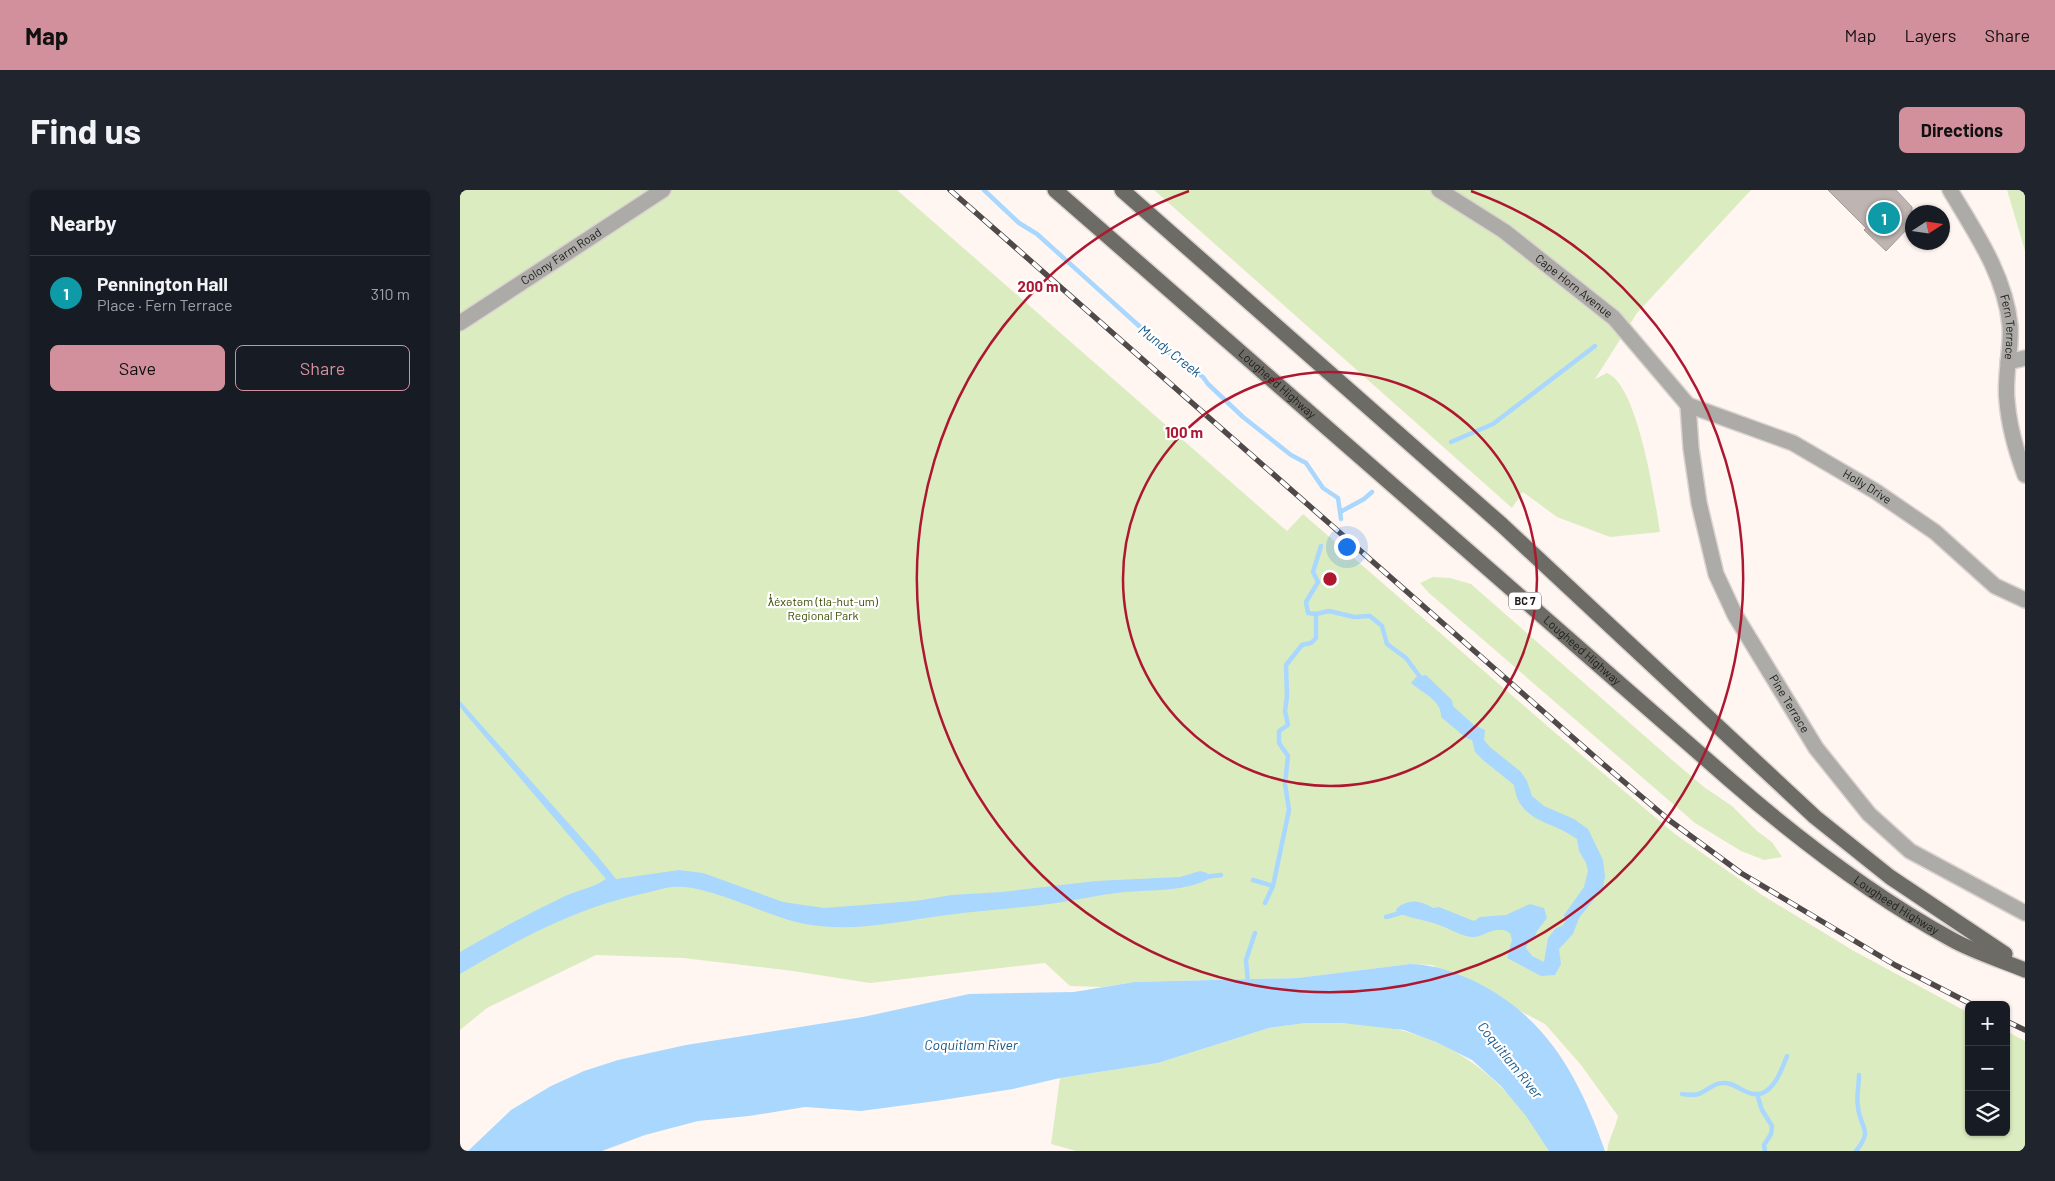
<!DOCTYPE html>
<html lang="en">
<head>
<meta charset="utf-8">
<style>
  body { margin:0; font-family:Barlow,sans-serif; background:#20242c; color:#f1f3f6 }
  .controls { position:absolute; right:15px; bottom:15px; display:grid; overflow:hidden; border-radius:8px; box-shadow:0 1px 4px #0004 }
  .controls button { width:45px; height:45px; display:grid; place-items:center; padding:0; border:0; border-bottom:1px solid #363941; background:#171b24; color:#f1f3f6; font:25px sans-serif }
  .compass { position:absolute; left:1445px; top:15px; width:45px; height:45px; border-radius:50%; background:#171b24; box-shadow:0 1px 4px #0004; rotate:78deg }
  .you { position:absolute; left:886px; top:356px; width:18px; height:18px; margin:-12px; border:4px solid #fff; border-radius:50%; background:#1a73e8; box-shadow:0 0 0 8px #1a73e833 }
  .badge { display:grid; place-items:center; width:32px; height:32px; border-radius:50%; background:#d2909d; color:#fff; font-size:16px; font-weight:700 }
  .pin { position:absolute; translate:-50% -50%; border:2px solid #fff; box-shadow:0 1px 5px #0006 }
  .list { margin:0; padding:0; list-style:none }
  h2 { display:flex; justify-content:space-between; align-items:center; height:65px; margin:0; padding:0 20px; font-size:21px }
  h2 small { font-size:16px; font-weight:400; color:#9ea1a6 }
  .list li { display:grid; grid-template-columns:32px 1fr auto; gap:15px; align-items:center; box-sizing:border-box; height:75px; padding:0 20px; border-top:1px solid #363941 }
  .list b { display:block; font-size:19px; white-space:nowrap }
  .list p { margin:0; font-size:16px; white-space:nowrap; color:#9ea1a6 }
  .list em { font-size:16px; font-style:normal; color:#9ea1a6 }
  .actions { display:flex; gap:10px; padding:15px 20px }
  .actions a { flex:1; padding:11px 0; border:1px solid #d2909d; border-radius:8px; text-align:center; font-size:18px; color:#d2909d }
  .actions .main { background:#d2909d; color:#111 }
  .icon { flex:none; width:28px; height:28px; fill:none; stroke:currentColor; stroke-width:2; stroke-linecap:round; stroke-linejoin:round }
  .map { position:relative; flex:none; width:1565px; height:961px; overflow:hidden; border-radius:8px }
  header { display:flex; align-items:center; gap:30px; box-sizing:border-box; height:70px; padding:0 25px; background:#d2909d; color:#111 }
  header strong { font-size:24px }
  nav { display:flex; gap:28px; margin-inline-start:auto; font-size:18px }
  .intro { display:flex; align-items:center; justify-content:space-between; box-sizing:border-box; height:120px; padding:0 30px }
  h1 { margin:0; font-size:35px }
  .button { padding:12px 22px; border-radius:8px; background:#d2909d; color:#111; font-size:18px; font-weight:700 }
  main { display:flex; gap:30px; padding:0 30px }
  aside { flex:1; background:#171b24; border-radius:8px; box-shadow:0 1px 4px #0004 }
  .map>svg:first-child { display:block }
  .green { fill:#dcecc1 }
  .water { fill:#a9d7fd }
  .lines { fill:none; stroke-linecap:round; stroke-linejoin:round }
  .stream { stroke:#a9d7fd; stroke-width:4.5 }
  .building { fill:#beb5b2; stroke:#a49b99 }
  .minor-casing { stroke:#dbd3cf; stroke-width:18 }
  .major-casing { stroke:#dbd3cf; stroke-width:18 }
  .minor { stroke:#acaba7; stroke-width:15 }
  .major { stroke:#6d6b65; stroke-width:15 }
  .rail-casing { stroke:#4f4a49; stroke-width:5.5 }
  .rail { stroke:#fff; stroke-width:4; stroke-dasharray:11; stroke-linecap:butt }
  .ring { fill:none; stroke:#ad1830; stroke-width:2.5 }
  .labels { text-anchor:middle; stroke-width:4.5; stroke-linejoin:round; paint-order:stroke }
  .shield { fill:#fff; stroke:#625f5f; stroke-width:1 }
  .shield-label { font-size:11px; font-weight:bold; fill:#1e1b1a }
  .street-label { font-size:12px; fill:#1e1b1a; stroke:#fff }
  .park-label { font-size:12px; fill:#384c00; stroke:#fff }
  .water-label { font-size:14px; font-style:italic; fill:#175885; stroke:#fff }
  .centre { fill:#ad1830; stroke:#fff; stroke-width:2.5 }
  .ring-label { font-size:15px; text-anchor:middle; font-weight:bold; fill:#ad1830; stroke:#fff; stroke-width:4.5; stroke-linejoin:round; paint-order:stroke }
</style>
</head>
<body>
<header>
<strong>Map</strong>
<nav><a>Map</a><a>Layers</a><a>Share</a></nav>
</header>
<div class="intro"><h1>Find us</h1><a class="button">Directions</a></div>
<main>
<aside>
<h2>Nearby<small></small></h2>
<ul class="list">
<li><span class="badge" style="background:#0f9aa8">1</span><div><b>Pennington Hall</b><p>Place · Fern Terrace</p></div><em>310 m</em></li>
</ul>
<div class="actions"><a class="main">Save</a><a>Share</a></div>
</aside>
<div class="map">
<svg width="1565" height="961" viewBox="0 0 1565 961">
  <rect width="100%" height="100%" fill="#fff6f2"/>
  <path class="green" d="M 0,0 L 437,0 L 827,341 L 843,324 L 1099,546 L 1215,644 L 1302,705 L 1394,761 L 1509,823 L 1509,942 L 1546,942 L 1546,841 L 1565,851 L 1565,961 L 1147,961 C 1149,948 1155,939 1158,926 L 1121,875 L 1085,834 L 972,775 L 950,774 L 837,788 L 674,792 L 643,797 L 610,796 L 585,773 L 410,793 L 333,781 L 223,768 L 136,765 L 27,818 L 0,840 Z
    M 694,0 L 1291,0 L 1177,123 L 1135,189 L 1147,183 C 1178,195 1195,310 1200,342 L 1150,347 L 1097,327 L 1063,302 L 1052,318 Z
    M 1547,0 L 1565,0 L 1565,61 Z
    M 973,387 L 990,388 L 1011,394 L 1211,569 L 1244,597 L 1272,616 L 1297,641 L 1312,652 L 1322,667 L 1304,670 L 1281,661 L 1235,633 L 969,403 L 960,393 Z
    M 845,833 C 878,833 912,832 944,841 C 1009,858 1057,903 1089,961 L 616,961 L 591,954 L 600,888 L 698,873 L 809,838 Z"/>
  <path class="water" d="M 966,485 L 992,510 L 993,516 L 1014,535 L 1025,540 L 1024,550 L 1030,557 L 1061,582 L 1067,591 L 1072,606 L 1084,616 L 1114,629 L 1128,639 L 1143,670 L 1145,686 L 1143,698 L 1119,728 L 1113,744 L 1099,759 L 1101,774 L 1095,785 L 1081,786 L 1047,768 L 1052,750 L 1050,743 L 1044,740 C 1029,738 1023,748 1011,747 C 998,745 986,736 973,733 C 961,729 947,728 936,721 L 937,718 C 949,709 960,710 973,718 L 979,717 L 1014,731 L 1020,727 L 1046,725 L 1070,714 L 1084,718 L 1087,728 L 1077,741 L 1074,749 L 1068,753 L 1066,758 L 1072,766 L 1084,772 L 1088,748 L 1096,738 L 1102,736 L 1105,732 L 1104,725 L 1124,697 L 1128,681 L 1126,673 L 1119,661 L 1117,649 C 1092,630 1059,633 1054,595 L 1023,570 L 1015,562 L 1012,550 L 1006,548 L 981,527 C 982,510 962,503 951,493 L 956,487 Z
    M 0,511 L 135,663 L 156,689 L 219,680 L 243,683 L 323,712 L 364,718 L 455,711 L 492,705 L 542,702 L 636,691 L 720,687 L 740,681 L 747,683 L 749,689 C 720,703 688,699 657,703 C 639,705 621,709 603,712 C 564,718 525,720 487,725 C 441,731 397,742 351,735 C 308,729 252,694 212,697 C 202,698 191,702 181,704 C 116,718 57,750 0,784 L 0,762 C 34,742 68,724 103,707 C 118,700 133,698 146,689 L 9,528 L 0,517 Z
    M 950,774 C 976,775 992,781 1016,792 C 1087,827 1120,889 1145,961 L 1089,961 L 1066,926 L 1041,896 L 1012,870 L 976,852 L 944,840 L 882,833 L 846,833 L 809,838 L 698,873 L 600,888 L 553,899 L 476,911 L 401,921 L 345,917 L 289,926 L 238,931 L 185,945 L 142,961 L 8,961 L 51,920 L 91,896 L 124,881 L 158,870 L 226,855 L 403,827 L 509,804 L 614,802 L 674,792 L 837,788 Z"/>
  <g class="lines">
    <path class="stream" d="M 524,0 L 559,33 L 577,44 L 708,162 L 743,187 L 748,194 L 783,227 L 831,265 L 846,273 L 863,298 L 878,308 L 881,329
      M 991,252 L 1033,234 L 1135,156
      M 882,321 L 904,309 L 912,302
      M 856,424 L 869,421 L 894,427 L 910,426 L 922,436 L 927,454 L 946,468 L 963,491
      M 744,687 L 761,685
      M 793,690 L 813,696
      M 805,713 L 813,696 L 829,620 L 825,594 L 828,566 L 819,553 L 819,541 L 828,535 L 825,521 L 827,506 L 826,475 L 842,455 L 851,453 L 856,448 L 856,424 L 848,423 L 846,412 L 858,392 L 853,382 L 861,356
      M 926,727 L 944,722
      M 788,793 L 786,770 L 795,743
      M 1222,904 C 1229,905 1235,906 1241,903 C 1248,900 1254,893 1262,893 C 1271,892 1278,898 1287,902 C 1310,913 1321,882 1327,866
      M 1297,904 L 1302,920 L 1312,936 L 1311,944 L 1304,955 L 1305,961
      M 1396,961 C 1414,939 1400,939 1398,917 C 1396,907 1399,895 1399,885"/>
  </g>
  <path class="building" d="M 1368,0 L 1436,0 L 1452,17 L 1452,34 L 1426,61 L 1404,40 L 1406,38 Z"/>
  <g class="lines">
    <g class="minor-casing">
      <g id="minor">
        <path id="s1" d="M 979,0 L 1044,41 L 1154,128 L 1228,215 L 1333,253 L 1415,301 L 1475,342 L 1535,396 L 1565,410"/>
        <path id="s2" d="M 1490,0 C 1515,42 1545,85 1550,135 C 1552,160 1544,186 1547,211 C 1549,236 1556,261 1565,285"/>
        <path id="s3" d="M 0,133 L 203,0"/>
        <path d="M 1548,172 L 1565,168"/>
        <path id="s4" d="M 1228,215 L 1231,258 L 1239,313 L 1256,384 L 1275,425 L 1356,558 L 1409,624 L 1450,661 L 1565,723"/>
      </g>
    </g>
    <g class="major-casing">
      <g id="major">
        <path id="s5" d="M 595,0 L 1270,590 C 1339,650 1411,705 1491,749 C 1514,762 1541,770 1565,780"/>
        <path d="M 662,0 L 1042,335 L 1355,627 L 1430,687 L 1545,764"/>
      </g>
    </g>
    <use href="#minor" class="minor"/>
    <use href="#major" class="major"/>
    <g class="rail-casing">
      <path id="rail" d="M 490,0 L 1143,574 L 1209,630 L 1281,683 L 1435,775 L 1513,815
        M 1546,831 L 1565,840"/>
    </g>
    <use href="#rail" class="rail"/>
  </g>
  <g class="ring">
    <circle cx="870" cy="389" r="207"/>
    <path d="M1011 1A413 413 0 1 1 729 1"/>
  </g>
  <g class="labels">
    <rect class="shield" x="1049" y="402.5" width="32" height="17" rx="4"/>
    <g class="shield-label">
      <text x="1065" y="415">BC 7</text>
    </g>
    <g class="street-label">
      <text dy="4" stroke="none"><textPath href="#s3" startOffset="121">Colony Farm Road</textPath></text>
      <text dy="4" stroke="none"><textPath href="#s1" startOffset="166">Cape Horn Avenue</textPath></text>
      <text dy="4" stroke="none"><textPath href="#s2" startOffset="151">Fern Terrace</textPath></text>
      <text dy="4" stroke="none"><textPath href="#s5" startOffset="295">Lougheed Highway</textPath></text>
      <text dy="4" stroke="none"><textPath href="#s1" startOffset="529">Holly Drive</textPath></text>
      <text dy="4" stroke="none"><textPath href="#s5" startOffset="700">Lougheed Highway</textPath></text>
      <text dy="4" stroke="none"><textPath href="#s4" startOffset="321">Pine Terrace</textPath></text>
      <text dy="4" stroke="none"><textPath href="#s5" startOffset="1105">Lougheed Highway</textPath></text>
    </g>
    <g class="park-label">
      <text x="363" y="416">ƛ̓éxətəm (tla-hut-um)<tspan x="363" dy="14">Regional Park</tspan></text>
    </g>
    <g class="water-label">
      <text transform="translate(710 161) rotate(38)" y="5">Mundy Creek</text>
      <text x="511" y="860">Coquitlam River</text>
      <text transform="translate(1050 870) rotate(51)" y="5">Coquitlam River</text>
    </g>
  </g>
  <circle cx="870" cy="389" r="8" class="centre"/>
  <g class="ring-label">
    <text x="578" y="102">200 m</text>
    <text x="724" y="248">100 m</text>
  </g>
</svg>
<div class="controls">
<button>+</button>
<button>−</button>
<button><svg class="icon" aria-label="layers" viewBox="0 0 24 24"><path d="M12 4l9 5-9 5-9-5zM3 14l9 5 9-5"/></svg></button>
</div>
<svg class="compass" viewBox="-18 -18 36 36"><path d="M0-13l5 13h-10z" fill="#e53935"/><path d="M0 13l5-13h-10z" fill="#9ea1a6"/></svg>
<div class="you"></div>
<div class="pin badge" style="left:1424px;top:28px;background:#0f9aa8">1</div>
</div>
</main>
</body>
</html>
